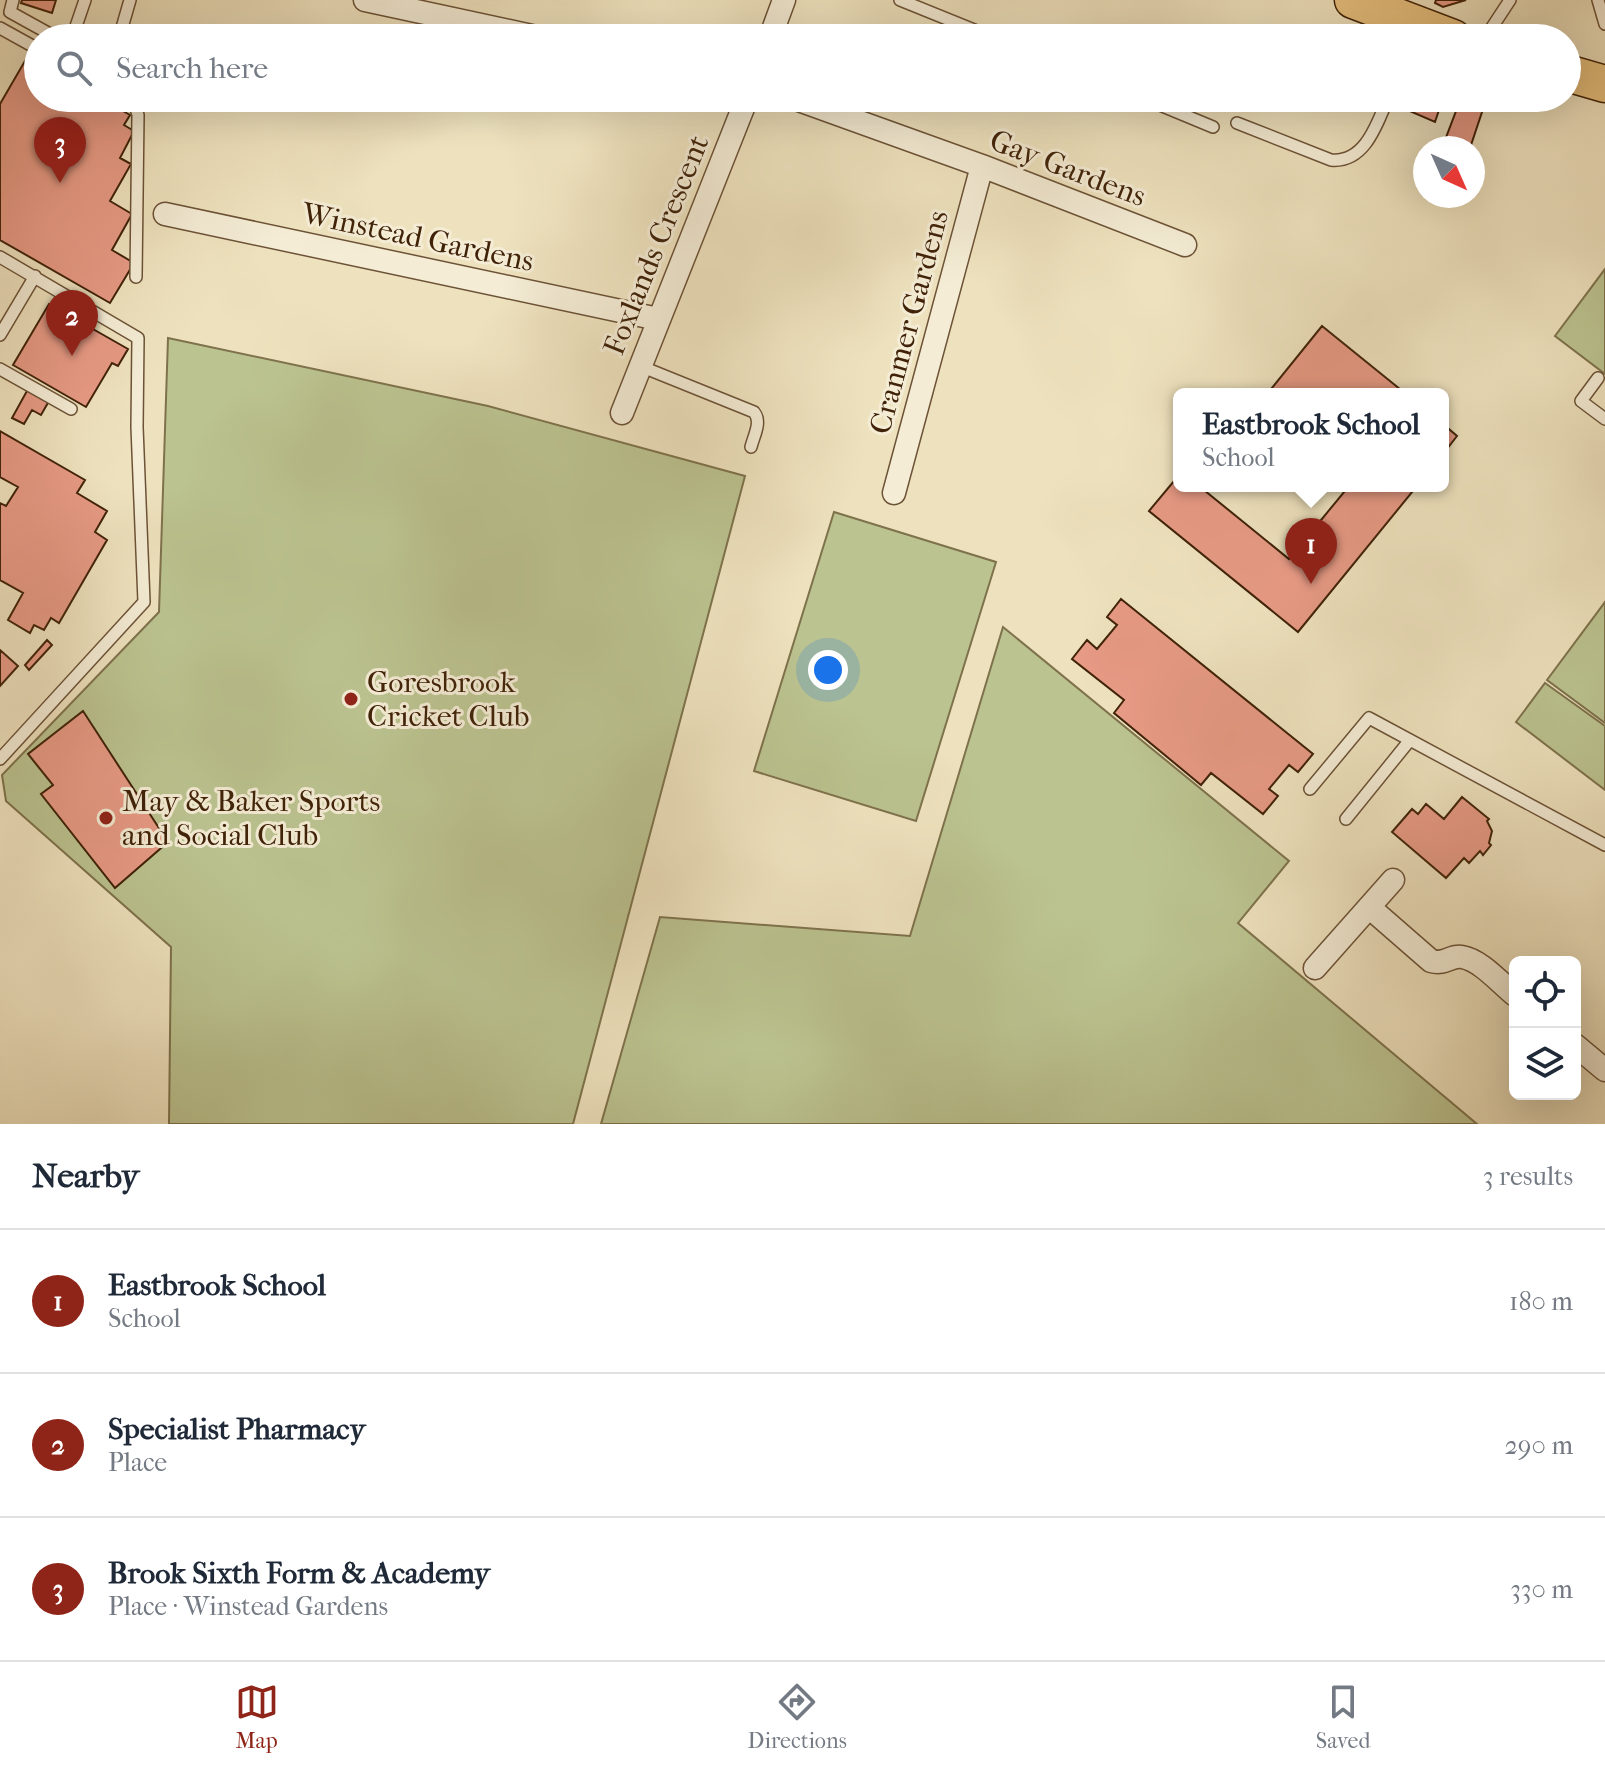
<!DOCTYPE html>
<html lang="en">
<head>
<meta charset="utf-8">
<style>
  body { margin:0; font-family:"IM FELL French Canon",serif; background:#f6f6f7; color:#1f2937 }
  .controls { position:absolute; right:24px; bottom:24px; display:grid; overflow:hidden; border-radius:12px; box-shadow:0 8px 32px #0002 }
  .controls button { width:72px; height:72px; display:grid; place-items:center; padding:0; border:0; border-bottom:2px solid #e0e1e3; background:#fff; color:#1f2937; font:40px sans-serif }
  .compass { position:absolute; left:1413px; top:136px; width:72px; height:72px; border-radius:50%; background:#fff; box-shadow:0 8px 32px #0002; rotate:135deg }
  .you { position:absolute; left:828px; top:670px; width:28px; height:28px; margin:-20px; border:6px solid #fff; border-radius:50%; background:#1a73e8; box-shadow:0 0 0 12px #1a73e833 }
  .badge { display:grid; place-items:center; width:52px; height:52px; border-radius:50%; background:#8f2418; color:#fff; font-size:26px; font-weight:700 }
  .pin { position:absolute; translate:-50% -66px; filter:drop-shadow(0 2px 4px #0008) }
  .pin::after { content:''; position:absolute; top:42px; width:28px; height:24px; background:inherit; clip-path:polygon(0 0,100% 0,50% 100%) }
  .popup { position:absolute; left:1173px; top:388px; width:276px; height:104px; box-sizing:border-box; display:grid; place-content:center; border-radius:12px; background:#fff; filter:drop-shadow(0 2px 6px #0005); font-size:26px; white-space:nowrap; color:#747a83 }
  .popup b { font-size:30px; color:#1f2937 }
  .popup::after { content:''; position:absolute; left:50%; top:100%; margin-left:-16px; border:16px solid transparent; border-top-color:#fff }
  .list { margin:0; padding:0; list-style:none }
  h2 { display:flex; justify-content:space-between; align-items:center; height:104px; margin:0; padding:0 32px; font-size:34px }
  h2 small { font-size:26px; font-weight:400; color:#747a83 }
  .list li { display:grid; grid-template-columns:52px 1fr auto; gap:24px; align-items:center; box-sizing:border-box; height:144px; padding:0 32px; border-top:2px solid #e0e1e3 }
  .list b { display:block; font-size:30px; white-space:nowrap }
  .list p { margin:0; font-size:26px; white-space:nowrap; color:#747a83 }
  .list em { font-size:26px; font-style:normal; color:#747a83 }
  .icon { flex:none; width:44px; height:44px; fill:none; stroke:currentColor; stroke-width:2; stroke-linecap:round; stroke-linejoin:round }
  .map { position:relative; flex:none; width:1605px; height:1124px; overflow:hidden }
  .search { position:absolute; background:#fff; box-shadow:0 8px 32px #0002; left:24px; right:24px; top:24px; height:88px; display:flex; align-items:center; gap:20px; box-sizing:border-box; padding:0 28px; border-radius:44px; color:#747a83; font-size:30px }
  .sheet { height:536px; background:#fff }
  nav { display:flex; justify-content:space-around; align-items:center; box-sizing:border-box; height:112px; border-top:2px solid #e0e1e3; background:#fff; font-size:22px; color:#747a83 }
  nav a { display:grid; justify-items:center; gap:4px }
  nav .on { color:#8f2418 }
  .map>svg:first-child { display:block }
  .green { fill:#bbc390; stroke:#7e724c; stroke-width:2 }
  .building { fill:#e79a85; stroke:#402208; stroke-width:2 }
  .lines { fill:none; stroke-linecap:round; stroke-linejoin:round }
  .lane-casing { stroke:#6c5236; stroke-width:14 }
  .street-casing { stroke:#6c5236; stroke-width:25 }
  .primary-casing { stroke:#402208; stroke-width:39 }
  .lane { stroke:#f4ecd5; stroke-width:11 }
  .street { stroke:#f4ecd5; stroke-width:22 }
  .primary { stroke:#e7c17f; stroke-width:36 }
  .poi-dot { fill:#8f2418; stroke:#f4ecd5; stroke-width:3 }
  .labels { text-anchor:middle; stroke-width:6; stroke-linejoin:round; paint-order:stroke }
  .street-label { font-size:30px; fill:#402208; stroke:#f4ecd5 }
  .poi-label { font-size:30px; fill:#402208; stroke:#f4ecd5; text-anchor:start }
</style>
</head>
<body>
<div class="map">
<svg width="1605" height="1124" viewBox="0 0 1605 1124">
  <rect width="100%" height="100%" fill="#eee2be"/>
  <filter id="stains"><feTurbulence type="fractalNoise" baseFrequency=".0025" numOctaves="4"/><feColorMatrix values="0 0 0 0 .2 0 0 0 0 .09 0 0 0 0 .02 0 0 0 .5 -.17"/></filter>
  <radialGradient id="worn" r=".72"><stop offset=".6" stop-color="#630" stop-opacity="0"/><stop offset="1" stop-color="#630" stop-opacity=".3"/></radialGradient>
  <path class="green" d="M 1605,269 L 1605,374 L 1555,336 Z
    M 168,338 L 488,406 L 745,476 L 573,1124 L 169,1124 L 171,947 L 6,801 L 2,775 L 159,612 Z
    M 834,512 L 996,562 L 916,821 L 754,771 Z
    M 1605,602 L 1605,723 L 1547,680 Z
    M 1003,627 L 1289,861 L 1238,923 L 1477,1124 L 601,1124 L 660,917 L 910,936 Z
    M 1545,683 L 1605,726 L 1605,790 L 1516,722 Z"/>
  <path class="building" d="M 22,0 L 56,0 L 52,13 L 21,3 Z
    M 1436,0 L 1466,0 L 1443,7 L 1435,3 Z
    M 29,54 L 38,59 L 38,98 L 100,98 L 130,115 L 124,125 L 134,131 L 120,158 L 131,164 L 110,201 L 132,214 L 112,250 L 134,263 L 110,303 L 0,240 L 0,104 Z
    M 1401,98 L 1443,98 L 1435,122 L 1398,106 Z
    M 1461,98 L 1484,106 L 1470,148 L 1442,148 Z
    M 49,304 L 128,349 L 118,366 L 112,363 L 86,407 L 13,365 Z
    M 1322,326 L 1406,394 L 1267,394 Z
    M 28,389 L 49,401 L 41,415 L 32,410 L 24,424 L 12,418 Z
    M 1443,424 L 1457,436 L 1443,454 Z
    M 0,431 L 85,480 L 77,493 L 107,511 L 95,532 L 107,540 L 59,623 L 51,618 L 44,630 L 34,625 L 30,633 L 8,620 L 23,593 L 0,580 L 0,503 L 6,506 L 18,487 L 0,477 Z
    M 1179,475 L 1179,486 L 1199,486 L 1289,559 L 1349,486 L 1417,486 L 1298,632 L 1149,511 Z
    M 1121,599 L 1313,754 L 1298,772 L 1289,765 L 1269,789 L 1278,796 L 1263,814 L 1211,773 L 1201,785 L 1114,713 L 1124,700 L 1072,659 L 1087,640 L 1097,649 L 1117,625 L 1107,617 Z
    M 47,640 L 52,645 L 29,670 L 25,665 Z
    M 0,650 L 18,666 L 0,686 Z
    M 83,711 L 168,842 L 115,888 L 41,794 L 53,785 L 28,754 Z
    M 1462,797 L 1489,819 L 1487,821 L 1492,831 L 1489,843 L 1491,845 L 1483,855 L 1480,851 L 1469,863 L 1464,858 L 1446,878 L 1392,832 L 1412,809 L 1418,814 L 1426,804 L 1444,819 Z"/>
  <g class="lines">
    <g class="lane-casing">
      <path id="lane" d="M 13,0 L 10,12 L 57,38
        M 900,0 L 994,38
        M 1598,0 L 1605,24
        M 0,28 L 38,49
        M 72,38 L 85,0
        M 119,38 L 130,0
        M 1485,38 L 1510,0
        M 125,98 L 135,105 L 138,115 L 136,277
        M 1143,98 L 1213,127
        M 1237,123 L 1331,160 C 1365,163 1377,124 1388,98
        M 0,257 L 138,338 L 137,427 L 144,602 L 0,759
        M 0,335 L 35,276
        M 640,366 L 754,412 C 762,422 754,435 751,447
        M 0,369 L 71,409
        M 1598,378 L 1581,401 L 1605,419
        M 1310,789 L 1369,718 L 1605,845
        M 1346,819 L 1410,740"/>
    </g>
    <g class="street-casing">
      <path id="street" d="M 365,0 L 541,38
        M 770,38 L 784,0
        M 793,98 L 982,166 L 1185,245
        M 165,214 L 658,319
        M 622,413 L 747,98
        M 894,493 L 982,166
        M 1369,907 L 1431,961 C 1446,965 1450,955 1462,957 C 1481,960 1501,984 1515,995
        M 1315,968 L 1393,880
        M 1575,1045 L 1605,1070"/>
    </g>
    <g class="primary-casing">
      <path id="primary" d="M 1353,0 L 1453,38
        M 1567,73 L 1605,84"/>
    </g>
    <use href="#lane" class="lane"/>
    <use href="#street" class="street"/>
    <use href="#primary" class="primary"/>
  </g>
  <g class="poi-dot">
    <circle cx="351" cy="699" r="8"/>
    <circle cx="106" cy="818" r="8"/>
  </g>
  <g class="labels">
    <g class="street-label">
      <text transform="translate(1068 168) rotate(21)" y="10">Gay Gardens</text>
      <text transform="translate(418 237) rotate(12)" y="10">Winstead Gardens</text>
      <text transform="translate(656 245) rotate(-68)" y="10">Foxlands Crescent</text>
      <text transform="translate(909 322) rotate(-75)" y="10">Cranmer Gardens</text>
    </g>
    <g class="poi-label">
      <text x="367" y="692">Goresbrook<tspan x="367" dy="34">Cricket Club</tspan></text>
      <text x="122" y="811">May &amp; Baker Sports<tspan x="122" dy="34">and Social Club</tspan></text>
    </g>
  </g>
  <rect width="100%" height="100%" filter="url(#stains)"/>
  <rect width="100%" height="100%" fill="url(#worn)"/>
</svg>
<div class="controls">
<button><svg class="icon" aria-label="locate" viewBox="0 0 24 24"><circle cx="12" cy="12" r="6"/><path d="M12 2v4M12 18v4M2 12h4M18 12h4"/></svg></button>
<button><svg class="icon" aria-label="layers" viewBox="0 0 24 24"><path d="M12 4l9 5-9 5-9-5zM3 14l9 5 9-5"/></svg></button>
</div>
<svg class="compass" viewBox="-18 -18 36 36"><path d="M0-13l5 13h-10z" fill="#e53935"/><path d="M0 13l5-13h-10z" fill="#747a83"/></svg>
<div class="you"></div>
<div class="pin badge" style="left:1311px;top:584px">1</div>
<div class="popup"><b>Eastbrook School</b>School</div>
<div class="pin badge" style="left:72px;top:356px">2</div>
<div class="pin badge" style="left:60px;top:183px">3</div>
<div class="search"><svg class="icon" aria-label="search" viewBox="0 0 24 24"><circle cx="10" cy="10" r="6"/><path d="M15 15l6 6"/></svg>Search here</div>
</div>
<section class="sheet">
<h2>Nearby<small>3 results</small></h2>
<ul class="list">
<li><span class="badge">1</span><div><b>Eastbrook School</b><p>School</p></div><em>180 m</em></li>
<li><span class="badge">2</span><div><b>Specialist Pharmacy</b><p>Place</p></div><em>290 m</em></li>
<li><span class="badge">3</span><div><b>Brook Sixth Form &amp; Academy</b><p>Place · Winstead Gardens</p></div><em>330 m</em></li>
</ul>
</section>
<nav>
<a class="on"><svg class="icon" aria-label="map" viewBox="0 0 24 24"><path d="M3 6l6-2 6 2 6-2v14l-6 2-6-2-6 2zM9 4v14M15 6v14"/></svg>Map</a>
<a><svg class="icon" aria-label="directions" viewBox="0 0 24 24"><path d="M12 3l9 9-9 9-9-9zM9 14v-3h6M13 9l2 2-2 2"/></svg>Directions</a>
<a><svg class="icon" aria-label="saved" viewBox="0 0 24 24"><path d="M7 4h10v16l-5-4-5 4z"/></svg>Saved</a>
</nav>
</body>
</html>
